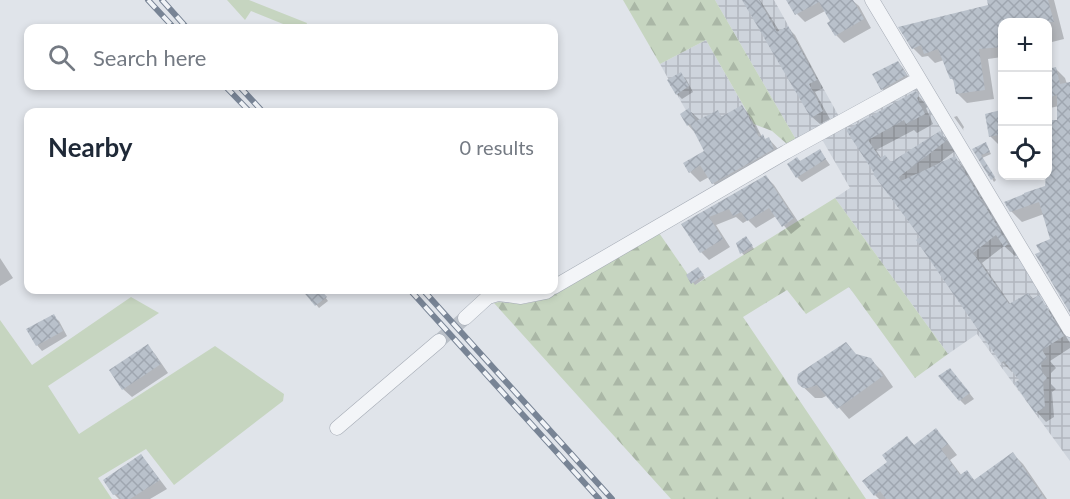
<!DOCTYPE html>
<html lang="en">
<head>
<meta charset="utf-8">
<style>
  body { margin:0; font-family:Lato,sans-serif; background:#f2f2f3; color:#1f2937 }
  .controls { position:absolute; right:18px; top:18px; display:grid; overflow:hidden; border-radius:12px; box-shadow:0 3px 9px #0003 }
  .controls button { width:54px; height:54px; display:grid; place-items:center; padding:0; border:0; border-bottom:2px solid #e0e1e3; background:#fff; color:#1f2937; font:30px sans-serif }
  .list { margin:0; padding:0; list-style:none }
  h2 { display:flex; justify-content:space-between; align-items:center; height:78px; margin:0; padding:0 24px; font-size:26px }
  h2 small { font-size:20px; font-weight:400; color:#747a83 }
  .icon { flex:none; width:33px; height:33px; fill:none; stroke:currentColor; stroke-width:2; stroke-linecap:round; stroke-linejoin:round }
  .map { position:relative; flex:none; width:1070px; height:499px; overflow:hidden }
  .search { position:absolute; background:#fff; box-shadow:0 3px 9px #0003; left:24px; top:24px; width:534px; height:66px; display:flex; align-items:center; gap:15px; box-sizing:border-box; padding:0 21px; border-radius:12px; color:#747a83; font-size:22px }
  .panel { position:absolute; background:#fff; box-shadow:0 3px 9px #0003; left:24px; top:108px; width:534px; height:186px; border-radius:12px }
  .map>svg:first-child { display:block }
  .industrial { fill:url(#industrial-grid) }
  .green { fill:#c6d5c0 }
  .forest { fill:url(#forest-firs) }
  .shadow { fill:#0003 }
  .building { fill:url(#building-cross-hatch) }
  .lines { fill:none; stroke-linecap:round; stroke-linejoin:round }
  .street-tunnel { stroke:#bbc1c9; stroke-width:14; stroke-dasharray:14 7; stroke-linecap:butt }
  .street-casing { stroke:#a5abb5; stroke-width:15 }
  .street { stroke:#f3f5f8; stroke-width:14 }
  .rail-casing { stroke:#788495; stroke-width:6 }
  .rail { stroke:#f0f3f7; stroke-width:4; stroke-dasharray:11; stroke-linecap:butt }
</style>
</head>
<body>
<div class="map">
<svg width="1070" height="499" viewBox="0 0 1070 499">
  <defs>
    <pattern id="industrial-grid" width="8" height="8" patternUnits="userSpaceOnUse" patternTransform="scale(1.5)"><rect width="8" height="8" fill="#ced4dc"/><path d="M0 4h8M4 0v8" fill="none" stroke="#b1b6be"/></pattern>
    <pattern id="forest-firs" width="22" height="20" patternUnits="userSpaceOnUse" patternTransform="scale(1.5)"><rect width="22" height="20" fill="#c6d5c0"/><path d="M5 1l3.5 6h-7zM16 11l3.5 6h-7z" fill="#aab7a6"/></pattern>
    <pattern id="building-cross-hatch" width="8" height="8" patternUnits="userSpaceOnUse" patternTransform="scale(1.5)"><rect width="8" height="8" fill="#b9c1cb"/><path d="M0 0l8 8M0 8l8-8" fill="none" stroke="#9fa6b0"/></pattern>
  </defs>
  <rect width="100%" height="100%" fill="#e0e4ea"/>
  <path class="industrial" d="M 715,0 L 774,0 L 841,120 L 798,143 Z
    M 706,40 L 759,133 L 737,142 L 708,150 L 660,64 Z
    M 918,82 L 1070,335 L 1070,461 L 977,334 L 948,354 L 835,198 L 850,188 L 820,136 Z"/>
  <path class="green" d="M 227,0 L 249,0 L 307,23 L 305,28 L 293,28 L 251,11 L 245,20 Z
    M 131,297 L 159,313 L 48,386 L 79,434 L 215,346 L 284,394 L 283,401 L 174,485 L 146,449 L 98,478 L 112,499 L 0,499 L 0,320 L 32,365 Z"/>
  <path class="forest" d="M 623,0 L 715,0 L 798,143 L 787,144 L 772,131 L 754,124 L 706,40 L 660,64 Z
    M 835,198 L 948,354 L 915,378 L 849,287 L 806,314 L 787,290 L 743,317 L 866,499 L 671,499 L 494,303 L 499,302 L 524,304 L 537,301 L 657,230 L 695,285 Z"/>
  <path class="shadow" d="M 746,0 L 760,0 L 780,32 L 788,28 L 795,35 L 823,88 L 815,92 L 830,119 L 820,124 L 812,117 Z
    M 788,0 L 852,0 L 859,6 L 871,28 L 844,43 L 836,35 L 832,21 L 825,11 L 805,22 L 797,14 Z
    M 997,0 L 1054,0 L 1064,39 L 1048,43 L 1048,22 L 1002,22 L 1002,57 L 988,59 L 994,99 L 967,103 L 957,93 L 955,82 L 951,78 L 944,60 L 935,63 L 928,56 L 922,57 L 913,48 L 990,6 Z
    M 1048,54 L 1050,70 L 1056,69 L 1065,78 L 1067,84 L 1070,83 L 1070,133 L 1059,106 L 1050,108 L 1048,105 Z
    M 898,62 L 903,68 L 911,81 L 888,94 L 882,89 Z
    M 680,74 L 686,79 L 693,92 L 682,99 L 677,94 Z
    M 916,93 L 928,107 L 926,108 L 933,124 L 917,133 L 914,130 L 876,150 L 882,159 L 892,164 L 940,133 L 950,143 L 955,151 L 938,164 L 955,158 L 965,168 L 1017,255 L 1015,256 L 1004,246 L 982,263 L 1011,305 L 1029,294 L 1037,303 L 1042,303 L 1052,313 L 1070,343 L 1070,348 L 1050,361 L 1056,368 L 1051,373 L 1051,384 L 1056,389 L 1052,392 L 1054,417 L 1046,422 L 1037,412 L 1021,380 L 1013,371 L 1012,372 L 1002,362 L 922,238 L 848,130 Z
    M 742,107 L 752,117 L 762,137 L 767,140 L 769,139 L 779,150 L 723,194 L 713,183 L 709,177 L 700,182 L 690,172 L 706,151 L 697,135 L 688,125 L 689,110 L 700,120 L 717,112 L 723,118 Z
    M 1001,111 L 1002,113 L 1002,144 L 998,144 L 990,136 Z
    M 957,116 L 964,127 L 963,129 L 964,131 L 954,117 Z
    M 1070,137 L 1070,302 L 1042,252 L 1052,239 L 1044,214 L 1022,222 L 1011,211 L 1006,203 L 1050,200 Z
    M 986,144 L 991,154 L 982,158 L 996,180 L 994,182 L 974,149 Z
    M 820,151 L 830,165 L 802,182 L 797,177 L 801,163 Z
    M 766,177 L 774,185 L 801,226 L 791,234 L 776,216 L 756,228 L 748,220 L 743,223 L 736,217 L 716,225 L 730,247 L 709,260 L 701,252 L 683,224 Z
    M 748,240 L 754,249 L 744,255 L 742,253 Z
    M 0,258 L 13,278 L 0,286 Z
    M 700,271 L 705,278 L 695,285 L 688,276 Z
    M 304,290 L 320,290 L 328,301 L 319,308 Z
    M 53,316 L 59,321 L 67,336 L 42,351 L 37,345 Z
    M 147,346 L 155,354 L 168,373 L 132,397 L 123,389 L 111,370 Z
    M 858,356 L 870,359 L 882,371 L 893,387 L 849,419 L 828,395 L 822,398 L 815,398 L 799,383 Z
    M 955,375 L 974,399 L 965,405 L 960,400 Z
    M 936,430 L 946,441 L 957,455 L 950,460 L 962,476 L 967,472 L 975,481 L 1013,454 L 1023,464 L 1047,499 L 879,499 L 875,495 L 890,462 L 907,438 L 915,446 Z
    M 148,464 L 167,489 L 150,499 L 119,499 L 114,494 Z"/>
  <path class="building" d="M 742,0 L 759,0 L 777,32 L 788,26 L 817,80 L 809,84 L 823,111 L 811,118 Z
    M 786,0 L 853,0 L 864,19 L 835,36 L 827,23 L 830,21 L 819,2 L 795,15 Z
    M 987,0 L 1048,0 L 1054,22 L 1002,22 L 1002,47 L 979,49 L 985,90 L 956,94 L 953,79 L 950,79 L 938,49 L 924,54 L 921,45 L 912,49 L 898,27 L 988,5 Z
    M 898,61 L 907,75 L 881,90 L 872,74 Z
    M 1056,67 L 1060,84 L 1070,82 L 1070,313 L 1035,254 L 1040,252 L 1036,245 L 1050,239 L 1039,202 L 1010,212 L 1004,202 L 1024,194 L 1024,193 L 1045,186 L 1046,176 L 1047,176 L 1047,120 L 1057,120 L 1057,95 L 1047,98 L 1047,69 Z
    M 681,72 L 689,86 L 676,95 L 667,80 Z
    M 916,91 L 919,96 L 917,98 L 925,114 L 906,124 L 904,120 L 868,140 L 880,158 L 885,155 L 891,162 L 940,131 L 946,141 L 899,177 L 901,181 L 955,156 L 1008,244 L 1004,247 L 996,235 L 973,253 L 1009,304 L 1028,293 L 1032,299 L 1039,295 L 1064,336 L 1042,350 L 1047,358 L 1041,363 L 1042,372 L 1047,378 L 1043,382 L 1045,407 L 1035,413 L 1014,383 L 1019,380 L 1004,361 L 1001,363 L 916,240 L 920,237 L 873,174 L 874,173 L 846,130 Z
    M 742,105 L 759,137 L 763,134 L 765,139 L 769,137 L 774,149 L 712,184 L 700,165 L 689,173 L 683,163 L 704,151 L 690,124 L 687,126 L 680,114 L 689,108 L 696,121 L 694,122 L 718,110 L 721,117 Z
    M 1001,110 L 1002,112 L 1002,134 L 989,137 L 985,114 Z
    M 986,142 L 990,152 L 981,155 L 995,177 L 991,180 L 972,149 Z
    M 820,149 L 826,159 L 796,178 L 787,164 L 797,157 L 800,161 Z
    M 766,175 L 794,218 L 782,227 L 769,208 L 747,221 L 741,212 L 733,216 L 729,209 L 709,217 L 723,239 L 700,253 L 681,224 Z
    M 746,236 L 753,246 L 740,254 L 736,243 Z
    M 698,267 L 704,275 L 691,284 L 686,275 Z
    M 302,290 L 321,290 L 327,297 L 315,306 Z
    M 54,314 L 63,331 L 36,346 L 26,329 Z
    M 846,342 L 856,354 L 871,358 L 883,376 L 837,409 L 817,385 L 808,388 L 803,388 L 798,384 L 797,381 L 798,374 Z
    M 148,344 L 161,364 L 122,390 L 109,370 Z
    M 950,368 L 970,393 L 959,401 L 938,376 Z
    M 936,428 L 948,444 L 941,449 L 960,475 L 967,470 L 974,480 L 1013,452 L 1045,499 L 886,499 L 880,491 L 874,496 L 862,481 L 887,462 L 882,455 L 907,436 L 914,445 Z
    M 141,454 L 160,480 L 130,499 L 121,499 L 117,494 L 113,495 L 103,480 Z"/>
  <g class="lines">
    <path class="street-tunnel" d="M 439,341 L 465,318"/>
    <g class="street-casing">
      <path id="street" d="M 872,0 L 1070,330
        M 554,287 L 786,152 L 919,79
        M 465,318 L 488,297 L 498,294 L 521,297 L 546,292 L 549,290
        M 337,428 L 439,341"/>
    </g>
    <use href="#street" class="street"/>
    <g class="rail-casing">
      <path id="rail" d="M 148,0 L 174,28
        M 162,0 L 187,28
        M 225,86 L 250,112
        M 239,86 L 263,112
        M 410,290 L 599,499
        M 423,290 L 612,499"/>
    </g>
    <use href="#rail" class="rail"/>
  </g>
</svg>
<div class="controls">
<button>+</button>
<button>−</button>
<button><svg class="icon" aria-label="locate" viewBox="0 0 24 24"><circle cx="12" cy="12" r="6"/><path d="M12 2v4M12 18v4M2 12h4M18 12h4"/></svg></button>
</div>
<div class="search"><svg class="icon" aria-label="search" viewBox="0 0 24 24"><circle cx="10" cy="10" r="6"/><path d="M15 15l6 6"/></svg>Search here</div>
<section class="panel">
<h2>Nearby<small>0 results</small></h2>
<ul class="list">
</ul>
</section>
</div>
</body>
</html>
